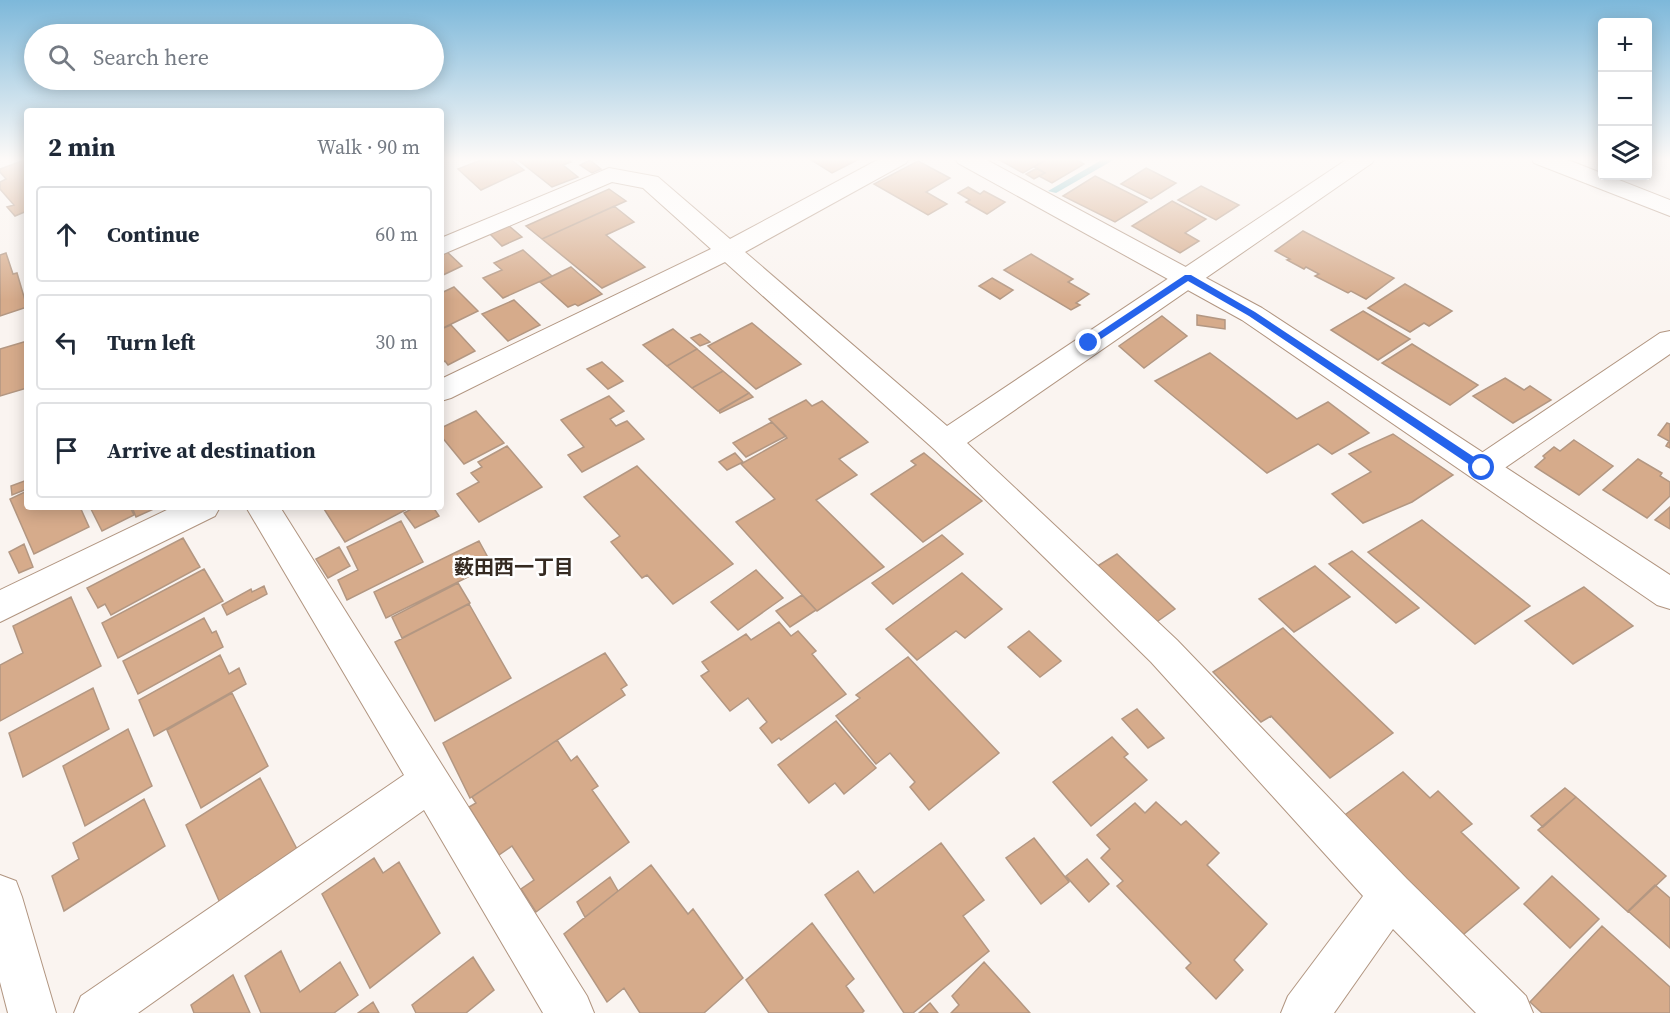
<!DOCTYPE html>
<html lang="en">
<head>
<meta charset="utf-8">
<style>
  body { margin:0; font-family:"Source Serif 4","Noto Sans JP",serif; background:#f2f2f3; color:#1f2937 }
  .controls { position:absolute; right:18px; top:18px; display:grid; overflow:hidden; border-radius:6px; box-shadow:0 3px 15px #0003 }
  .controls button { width:54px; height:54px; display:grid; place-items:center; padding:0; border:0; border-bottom:2px solid #e0e1e3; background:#fff; color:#1f2937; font:30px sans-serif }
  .stop { position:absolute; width:18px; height:18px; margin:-14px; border:4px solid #2563eb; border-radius:50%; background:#fff }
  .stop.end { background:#2563eb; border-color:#fff; box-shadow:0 2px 6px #0008 }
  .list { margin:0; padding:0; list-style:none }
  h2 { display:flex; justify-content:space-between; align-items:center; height:78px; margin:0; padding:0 24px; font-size:26px }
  h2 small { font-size:20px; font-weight:400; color:#747a83 }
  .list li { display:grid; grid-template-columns:39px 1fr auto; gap:18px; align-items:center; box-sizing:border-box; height:96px; margin:0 12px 12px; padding:0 12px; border:2px solid #e0e1e3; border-radius:6px }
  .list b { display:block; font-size:22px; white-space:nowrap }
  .list em { font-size:20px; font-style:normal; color:#747a83 }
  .icon { flex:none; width:33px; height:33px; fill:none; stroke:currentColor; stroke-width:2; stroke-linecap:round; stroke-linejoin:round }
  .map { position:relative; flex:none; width:1670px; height:1013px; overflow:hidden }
  .search { position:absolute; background:#fff; box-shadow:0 3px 15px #0003; left:24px; top:24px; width:420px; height:66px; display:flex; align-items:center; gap:15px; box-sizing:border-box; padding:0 21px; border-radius:33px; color:#747a83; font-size:22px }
  .panel { position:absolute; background:#fff; box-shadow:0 3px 15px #0003; left:24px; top:108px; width:420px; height:402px; border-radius:6px }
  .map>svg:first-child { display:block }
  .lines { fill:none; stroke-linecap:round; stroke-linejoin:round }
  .stream { fill:#7cbdc5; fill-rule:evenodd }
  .building { fill:#d6ab8b; stroke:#b39782; stroke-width:1.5 }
  .minor-casing { stroke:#b19580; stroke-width:2 }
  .tertiary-casing { stroke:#b19580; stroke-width:2 }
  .minor { fill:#fff; fill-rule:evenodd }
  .tertiary { fill:#fff; fill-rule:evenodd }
  .route { fill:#2563eb }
  .labels { text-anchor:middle; stroke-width:5; stroke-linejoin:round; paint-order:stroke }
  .neighbourhood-label { font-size:20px; font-weight:bold; fill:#352a21; stroke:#fff }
</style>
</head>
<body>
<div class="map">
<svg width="1670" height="1013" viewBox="0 0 1670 1013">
  <rect width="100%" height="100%" fill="#faf4f0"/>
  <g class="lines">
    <path class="stream" d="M 1105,158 L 1117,158 L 1056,193 L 1048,191 Z"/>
  </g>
  <path class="building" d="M 486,158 L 509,158 L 524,170 L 481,190 L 458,169 Z
    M 524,158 L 566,158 L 571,162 L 563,165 L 578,177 L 552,187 L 518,160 Z
    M 808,158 L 861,158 L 832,173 Z
    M 996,158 L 1049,158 L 1023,173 Z
    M 1049,158 L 1073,158 L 1084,164 L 1052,183 L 1039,176 L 1045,173 L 1034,167 Z
    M 27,159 L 27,211 L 15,216 L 7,207 L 14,205 L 0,189 L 0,182 L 6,179 L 0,172 L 0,169 Z
    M 590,160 L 601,169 L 592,173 L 580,165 Z
    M 918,161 L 950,178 L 926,192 L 947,204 L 928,215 L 874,184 Z
    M 1037,168 L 1045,173 L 1034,179 L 1026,174 Z
    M 1146,168 L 1176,183 L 1151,199 L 1121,184 Z
    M 1095,176 L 1147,202 L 1115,222 L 1063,196 Z
    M 1201,186 L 1239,205 L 1216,220 L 1178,200 Z
    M 968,187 L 980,194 L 984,191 L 1005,202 L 987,214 L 966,202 L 970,200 L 958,193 Z
    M 609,189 L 626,201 L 542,239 L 526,226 Z
    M 1172,201 L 1206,219 L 1185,233 L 1199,241 L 1180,253 L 1132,226 Z
    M 614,206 L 634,222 L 606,235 L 645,267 L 602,288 L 542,239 Z
    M 508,225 L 522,237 L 502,246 L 489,233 Z
    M 1303,231 L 1394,278 L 1366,299 L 1351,291 L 1348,293 L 1315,276 L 1319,274 L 1306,267 L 1304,269 L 1287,260 L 1290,259 L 1275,251 Z
    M 445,250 L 462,266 L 441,276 L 441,252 Z
    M 523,250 L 552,276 L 503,298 L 483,278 L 502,270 L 494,263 Z
    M 6,253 L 13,274 L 17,273 L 27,307 L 0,316 L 0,255 Z
    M 1031,254 L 1073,279 L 1068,282 L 1089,294 L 1076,303 L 1080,305 L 1071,310 L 1004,270 Z
    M 571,267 L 602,294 L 578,306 L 575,304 L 568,307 L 540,282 Z
    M 992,278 L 1013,290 L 1000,299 L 979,286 Z
    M 1405,284 L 1452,311 L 1429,326 L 1424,323 L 1410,332 L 1368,308 Z
    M 454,287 L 478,311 L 441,329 L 441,293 Z
    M 514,300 L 540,325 L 508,341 L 482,314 Z
    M 1363,311 L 1410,339 L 1378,360 L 1331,330 Z
    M 1197,315 L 1225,320 L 1225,329 L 1197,325 Z
    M 1162,316 L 1187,336 L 1144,368 L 1119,346 Z
    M 752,323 L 801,364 L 756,389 L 708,346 Z
    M 451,325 L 475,351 L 448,365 L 445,361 L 441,363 L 441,329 Z
    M 673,329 L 697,349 L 667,366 L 643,345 Z
    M 700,334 L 710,342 L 700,346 L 691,338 Z
    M 27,341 L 27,388 L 0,396 L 0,349 Z
    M 1412,344 L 1478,385 L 1450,405 L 1382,363 Z
    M 697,349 L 723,371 L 692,388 L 667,366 Z
    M 1210,353 L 1297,419 L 1328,402 L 1369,433 L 1332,454 L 1318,444 L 1267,473 L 1155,381 Z
    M 602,362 L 623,381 L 608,389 L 587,369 Z
    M 723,371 L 749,393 L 718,411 L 692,388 Z
    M 1505,378 L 1524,390 L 1530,386 L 1551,400 L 1513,423 L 1473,396 Z
    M 749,393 L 753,397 L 720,413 L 719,411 Z
    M 609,396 L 624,411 L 610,419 L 616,426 L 627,421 L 644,439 L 582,472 L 568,455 L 584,447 L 561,420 Z
    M 806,400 L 812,406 L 822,401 L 868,442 L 839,459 L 857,475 L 816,500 L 884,567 L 817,611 L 736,522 L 775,499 L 741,464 L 787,438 L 769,419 Z
    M 476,411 L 504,443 L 464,464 L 441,436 L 441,428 Z
    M 772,422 L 786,436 L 746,457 L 733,443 Z
    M 1667,423 L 1670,424 L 1670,448 L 1666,446 L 1669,441 L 1658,435 Z
    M 1393,434 L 1453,475 L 1412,502 L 1363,523 L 1332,494 L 1371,472 L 1349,454 Z
    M 1574,440 L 1613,466 L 1579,495 L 1535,467 L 1545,458 L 1543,456 L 1554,447 L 1560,451 Z
    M 507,446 L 542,487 L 479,522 L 457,494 L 479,482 L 471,473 L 482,467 L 478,462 Z
    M 735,453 L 743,462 L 727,470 L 719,462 Z
    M 924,453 L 982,501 L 923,542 L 871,494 L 916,465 L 911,461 Z
    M 1638,459 L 1662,473 L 1660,476 L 1670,482 L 1670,496 L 1647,518 L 1603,490 Z
    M 637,466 L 733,564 L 673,604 L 647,575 L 642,578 L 611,542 L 620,536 L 584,497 Z
    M 27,480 L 27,489 L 12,495 L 11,486 Z
    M 27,491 L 27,507 L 80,507 L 89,527 L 34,554 L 10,499 Z
    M 94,507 L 130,507 L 134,515 L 102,531 L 91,509 Z
    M 132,507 L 158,507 L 136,517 Z
    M 327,507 L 411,507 L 345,542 L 324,509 Z
    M 415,507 L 433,507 L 439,516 L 415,528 L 404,513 Z
    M 1670,507 L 1670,529 L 1655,520 Z
    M 1422,520 L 1530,606 L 1475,644 L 1368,552 Z
    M 401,521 L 423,562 L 347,600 L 338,580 L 358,570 L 347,547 Z
    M 942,535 L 963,554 L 893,604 L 872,583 Z
    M 183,538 L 200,567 L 111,615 L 105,604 L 98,608 L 87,588 Z
    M 479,541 L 492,565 L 386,618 L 374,592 Z
    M 24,544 L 33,567 L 19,573 L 9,552 Z
    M 339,547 L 350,566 L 328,578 L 316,559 Z
    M 1352,551 L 1419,608 L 1396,623 L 1329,564 Z
    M 1117,554 L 1175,609 L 1155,623 L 1096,567 Z
    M 1315,566 L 1350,597 L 1294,632 L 1259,599 Z
    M 204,569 L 223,601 L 118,658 L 102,623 Z
    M 756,570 L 783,598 L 738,630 L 711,602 Z
    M 962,573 L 1002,609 L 965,638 L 956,631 L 917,660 L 886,629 Z
    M 458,583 L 470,603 L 402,638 L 392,617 Z
    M 264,586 L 267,594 L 227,615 L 222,605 L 251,589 L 252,592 Z
    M 1584,587 L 1633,626 L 1573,664 L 1525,621 Z
    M 802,595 L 816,610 L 790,627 L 776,611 Z
    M 71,597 L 101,666 L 0,721 L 0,665 L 23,653 L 13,626 Z
    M 469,604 L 511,678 L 435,721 L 395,642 Z
    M 204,618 L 212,633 L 216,631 L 223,647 L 138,694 L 123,661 Z
    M 779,622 L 791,636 L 798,631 L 816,651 L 812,654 L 846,694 L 781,740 L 779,738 L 772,743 L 760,728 L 767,722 L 748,698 L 730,711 L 701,676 L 709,671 L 702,662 L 746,634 L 751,640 Z
    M 1283,628 L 1393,733 L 1330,778 L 1271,716 L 1261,722 L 1213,672 Z
    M 1029,631 L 1061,661 L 1040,677 L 1008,647 Z
    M 605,653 L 627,685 L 621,689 L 625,695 L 470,798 L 443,743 Z
    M 220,655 L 229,674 L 239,668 L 246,684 L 154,736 L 139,700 Z
    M 908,657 L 999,753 L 929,810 L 910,787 L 915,782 L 890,753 L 876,764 L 836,716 L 860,698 L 856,695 Z
    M 93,688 L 109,729 L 23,777 L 9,733 Z
    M 232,693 L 268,766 L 201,808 L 167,730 Z
    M 1137,709 L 1164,738 L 1148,748 L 1122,719 Z
    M 836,721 L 876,768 L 844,794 L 835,783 L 809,803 L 778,765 Z
    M 128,729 L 152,786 L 85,826 L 63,766 Z
    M 1112,737 L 1128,754 L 1124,757 L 1147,780 L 1091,826 L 1053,782 Z
    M 557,740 L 571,761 L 577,756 L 598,786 L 592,790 L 629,842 L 536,912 L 521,889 L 534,880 L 512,846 L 499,855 L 469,807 L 476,803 L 472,797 Z
    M 1403,772 L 1430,798 L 1438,791 L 1472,824 L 1461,832 L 1519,888 L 1458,939 L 1342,817 Z
    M 260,778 L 298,851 L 220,903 L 186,825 Z
    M 1565,788 L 1576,797 L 1543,827 L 1531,816 Z
    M 1576,797 L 1666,876 L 1628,912 L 1538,830 Z
    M 144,799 L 165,846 L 64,911 L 52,876 L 79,859 L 73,843 Z
    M 1156,802 L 1181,825 L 1186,821 L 1219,853 L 1207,865 L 1267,924 L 1234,960 L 1243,970 L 1216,999 L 1186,968 L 1191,963 L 1117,886 L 1123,881 L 1101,858 L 1110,849 L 1097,835 L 1135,803 L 1145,813 Z
    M 1034,838 L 1069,882 L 1041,904 L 1006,858 Z
    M 941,843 L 984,900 L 963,916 L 989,951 L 913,1013 L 904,1013 L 825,895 L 858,871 L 874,893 Z
    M 374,858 L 383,873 L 399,862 L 440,933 L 370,988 L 322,894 Z
    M 1087,859 L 1109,884 L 1089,902 L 1066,876 Z
    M 651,865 L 688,914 L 693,909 L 743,978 L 704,1013 L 640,1013 L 624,988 L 607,1002 L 564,934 Z
    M 1552,876 L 1599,919 L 1570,948 L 1524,904 Z
    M 610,877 L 618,891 L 585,917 L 577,902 Z
    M 1655,885 L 1670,898 L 1670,948 L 1628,911 Z
    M 812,923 L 854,979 L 846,986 L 864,1011 L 862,1013 L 769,1013 L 746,980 Z
    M 1602,926 L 1670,987 L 1670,1013 L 1542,1013 L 1530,1002 Z
    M 281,951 L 300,992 L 340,962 L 358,995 L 334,1013 L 261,1013 L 245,976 Z
    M 473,957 L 494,990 L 466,1013 L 416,1013 L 412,1005 Z
    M 984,962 L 1030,1013 L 951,1013 L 959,1005 L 952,996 Z
    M 233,975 L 250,1013 L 194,1013 L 191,1005 Z
    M 373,1002 L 379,1013 L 358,1013 Z
    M 930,1003 L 938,1013 L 919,1013 Z"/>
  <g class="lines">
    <g class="minor-casing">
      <path id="minor" d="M 881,158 L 909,158 L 906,163 L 745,252 L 947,426 L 1349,158 L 1375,158 L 1372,163 L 967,443 L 1177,640 L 1407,879 L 1526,996 L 1533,1013 L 1476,1013 L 1393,929 L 1334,1013 L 1281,1013 L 1288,996 L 1363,896 L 1151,662 L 935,450 L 725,262 L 451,398 L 441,401 L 441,379 L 711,249 L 643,188 L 612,182 L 441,255 L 441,238 L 609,168 L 658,177 L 730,239 Z
        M 1531,158 L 1563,158 L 1670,200 L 1670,216 L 1534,163 Z
        M 1670,331 L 1670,354 L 1493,476 L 1482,480 L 1471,476 L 1466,468 L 1471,460 L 1660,333 Z
        M 173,507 L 220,507 L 215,516 L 0,622 L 0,590 Z
        M 246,507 L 280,507 L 587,996 L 594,1013 L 543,1013 L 424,810 L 138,1013 L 74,1013 L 81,996 L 404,775 Z
        M 0,875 L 16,881 L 22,897 L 56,1013 L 8,1013 L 0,982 Z"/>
    </g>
    <g class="tertiary-casing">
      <path id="tertiary" d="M 955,158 L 983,158 L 1262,308 L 1670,575 L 1670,609 L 1657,605 L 1242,320 L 958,163 Z"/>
    </g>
    <use href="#minor" class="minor"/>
    <use href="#tertiary" class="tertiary"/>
  </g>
  <linearGradient id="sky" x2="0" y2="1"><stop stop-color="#7db8da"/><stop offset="0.53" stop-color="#fdfaf8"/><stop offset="1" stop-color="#fdfaf8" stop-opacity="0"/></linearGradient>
  <rect width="1670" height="300" fill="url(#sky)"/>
  <path class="route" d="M 1185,275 L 1191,275 L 1255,312 L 1486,465 L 1486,471 L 1479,471 L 1249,316 L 1188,281 L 1092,345 L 1086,345 L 1086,341 Z"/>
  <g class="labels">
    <g class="neighbourhood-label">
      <text x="514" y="574">薮田西一丁目</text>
    </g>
  </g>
</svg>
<div class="controls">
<button>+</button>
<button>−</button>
<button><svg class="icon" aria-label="layers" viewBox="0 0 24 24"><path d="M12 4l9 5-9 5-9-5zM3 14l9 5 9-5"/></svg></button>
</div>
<div class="stop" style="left:1482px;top:468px"></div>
<div class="stop end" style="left:1089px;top:343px"></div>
<div class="search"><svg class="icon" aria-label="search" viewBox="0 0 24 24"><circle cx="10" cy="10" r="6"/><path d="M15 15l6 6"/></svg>Search here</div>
<section class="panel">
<h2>2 min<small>Walk · 90 m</small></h2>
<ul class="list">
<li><svg class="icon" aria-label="ahead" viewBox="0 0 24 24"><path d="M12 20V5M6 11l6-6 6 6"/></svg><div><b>Continue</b></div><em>60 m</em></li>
<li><svg class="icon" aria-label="left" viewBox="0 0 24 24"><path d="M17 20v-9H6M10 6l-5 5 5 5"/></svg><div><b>Turn left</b></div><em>30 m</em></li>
<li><svg class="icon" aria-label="arrive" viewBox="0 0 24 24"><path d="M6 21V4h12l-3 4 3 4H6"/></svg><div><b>Arrive at destination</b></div></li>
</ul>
</section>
</div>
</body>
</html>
